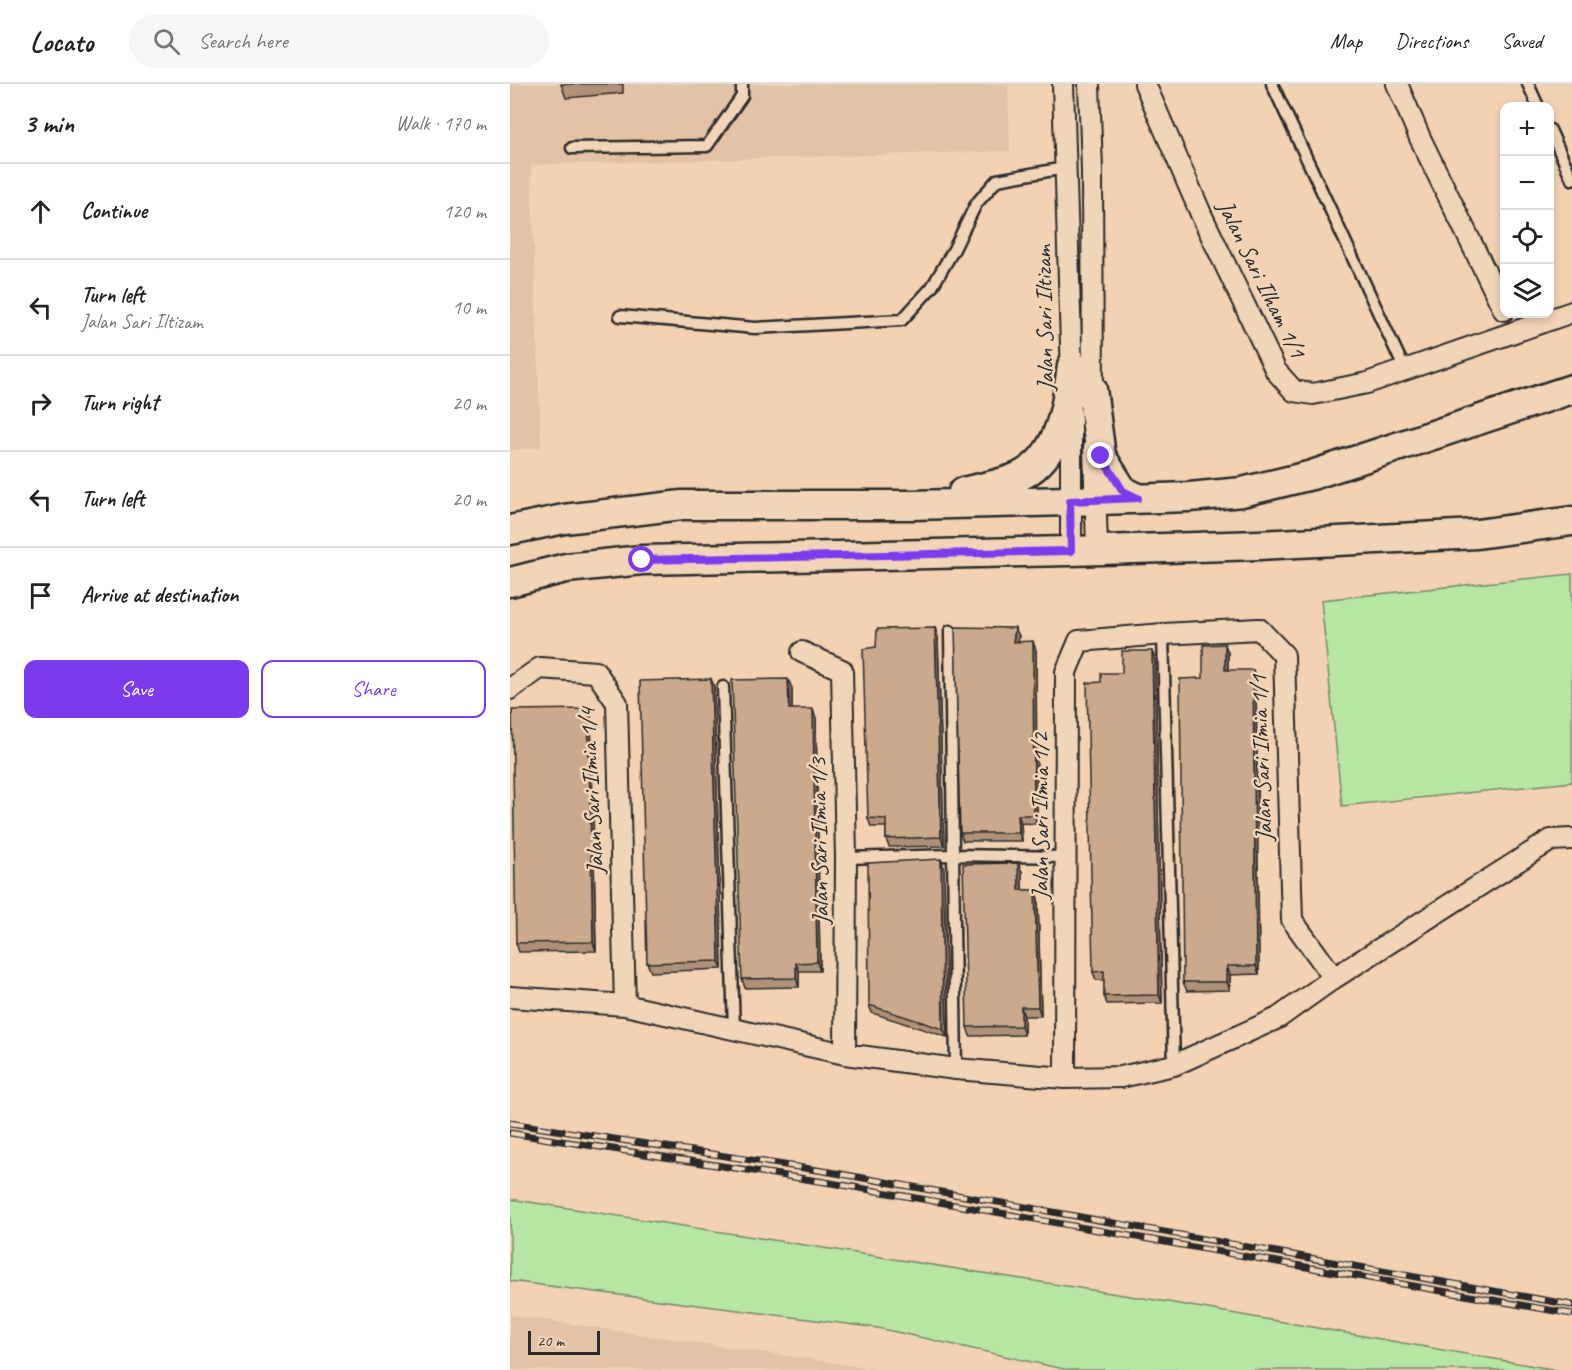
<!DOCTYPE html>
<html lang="en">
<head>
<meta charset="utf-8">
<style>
  body { margin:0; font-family:Caveat,sans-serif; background:#f6f6f6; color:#222 }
  .controls { position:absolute; right:18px; top:18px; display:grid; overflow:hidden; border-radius:12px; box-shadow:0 3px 9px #0003 }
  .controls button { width:54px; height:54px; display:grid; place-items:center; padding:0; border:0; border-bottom:2px solid #e0e0e0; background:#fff; color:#222; font:30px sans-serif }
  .scale { position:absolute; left:18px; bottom:15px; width:72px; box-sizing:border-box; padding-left:6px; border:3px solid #2b2b2b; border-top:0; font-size:16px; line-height:21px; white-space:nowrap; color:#2b2b2b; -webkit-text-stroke:4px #f1d5b8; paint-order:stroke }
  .stop { position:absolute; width:18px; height:18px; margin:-14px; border:4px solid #7c3aed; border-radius:50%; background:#fff }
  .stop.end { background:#7c3aed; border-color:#fff; box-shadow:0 2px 6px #0008 }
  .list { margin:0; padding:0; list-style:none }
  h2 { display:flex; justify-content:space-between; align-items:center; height:78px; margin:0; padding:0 24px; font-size:26px }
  h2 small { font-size:20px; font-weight:400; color:#767676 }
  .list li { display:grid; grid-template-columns:39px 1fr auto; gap:18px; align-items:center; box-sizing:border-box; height:96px; padding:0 24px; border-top:2px solid #e0e0e0 }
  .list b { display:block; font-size:22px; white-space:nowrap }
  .list p { margin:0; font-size:20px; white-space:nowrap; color:#767676 }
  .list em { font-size:20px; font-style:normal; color:#767676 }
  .actions { display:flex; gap:12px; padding:18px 24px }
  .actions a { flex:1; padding:14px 0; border:2px solid #7c3aed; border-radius:12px; text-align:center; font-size:21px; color:#7c3aed }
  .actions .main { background:#7c3aed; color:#fff }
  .icon { flex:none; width:33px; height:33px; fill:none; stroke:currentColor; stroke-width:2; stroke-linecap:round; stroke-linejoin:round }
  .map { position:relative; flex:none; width:1062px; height:1286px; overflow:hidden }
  header { display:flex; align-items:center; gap:36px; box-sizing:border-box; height:84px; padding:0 30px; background:#fff; border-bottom:2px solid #e0e0e0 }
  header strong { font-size:28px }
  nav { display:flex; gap:33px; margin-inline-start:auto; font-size:21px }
  .search { width:420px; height:54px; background:#f6f6f6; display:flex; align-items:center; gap:15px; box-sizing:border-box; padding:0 21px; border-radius:33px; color:#767676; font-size:22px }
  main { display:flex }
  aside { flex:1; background:#fff }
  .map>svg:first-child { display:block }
  .built { fill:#e3c3a5 }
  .green { fill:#b7e6a4; stroke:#718868; stroke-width:1.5 }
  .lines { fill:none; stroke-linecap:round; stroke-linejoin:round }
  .lane-casing { stroke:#2b2b2b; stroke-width:15 }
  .street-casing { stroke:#2b2b2b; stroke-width:24 }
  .secondary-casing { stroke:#2b2b2b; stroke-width:33 }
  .lane { stroke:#f1d5b8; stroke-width:10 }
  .street { stroke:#f1d5b8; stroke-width:20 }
  .secondary { stroke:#f1d5b8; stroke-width:28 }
  .rail-casing { stroke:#2b2b2b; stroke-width:7 }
  .rail { stroke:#f1d5b8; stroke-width:4.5; stroke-dasharray:14; stroke-linecap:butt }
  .wall { fill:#af9178; stroke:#2b2b2b; stroke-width:1.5 }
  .shaded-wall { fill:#8e7662; stroke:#2b2b2b; stroke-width:1.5 }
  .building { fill:#cba98c; stroke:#2b2b2b; stroke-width:1.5 }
  .route { stroke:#7c3aed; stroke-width:8 }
  .labels { text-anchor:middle; stroke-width:5; stroke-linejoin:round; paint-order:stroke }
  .street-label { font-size:24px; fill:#2b2b2b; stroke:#f1d5b8 }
</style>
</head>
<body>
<header>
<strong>Locato</strong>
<div class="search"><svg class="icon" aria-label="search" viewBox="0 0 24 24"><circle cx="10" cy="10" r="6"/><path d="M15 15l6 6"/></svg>Search here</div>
<nav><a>Map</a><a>Directions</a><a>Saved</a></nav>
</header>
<main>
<aside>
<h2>3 min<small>Walk · 170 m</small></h2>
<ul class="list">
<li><svg class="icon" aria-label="ahead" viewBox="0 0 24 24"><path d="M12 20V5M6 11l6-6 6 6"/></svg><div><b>Continue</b></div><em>120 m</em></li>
<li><svg class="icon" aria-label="left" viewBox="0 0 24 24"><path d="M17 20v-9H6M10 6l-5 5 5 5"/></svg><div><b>Turn left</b><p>Jalan Sari Iltizam</p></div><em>10 m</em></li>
<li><svg class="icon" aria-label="right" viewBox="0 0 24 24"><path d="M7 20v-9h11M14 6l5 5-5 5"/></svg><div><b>Turn right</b></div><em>20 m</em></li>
<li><svg class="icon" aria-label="left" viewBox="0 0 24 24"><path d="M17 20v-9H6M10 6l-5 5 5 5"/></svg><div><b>Turn left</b></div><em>20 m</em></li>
<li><svg class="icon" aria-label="arrive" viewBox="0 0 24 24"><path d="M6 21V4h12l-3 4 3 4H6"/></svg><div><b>Arrive at destination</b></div></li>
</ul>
<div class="actions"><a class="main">Save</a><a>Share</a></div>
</aside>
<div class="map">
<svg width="1062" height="1286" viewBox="0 0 1062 1286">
  <rect width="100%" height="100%" fill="#f3d2b3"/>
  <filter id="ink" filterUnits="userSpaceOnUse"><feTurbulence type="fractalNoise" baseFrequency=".0167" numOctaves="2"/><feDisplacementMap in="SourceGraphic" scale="12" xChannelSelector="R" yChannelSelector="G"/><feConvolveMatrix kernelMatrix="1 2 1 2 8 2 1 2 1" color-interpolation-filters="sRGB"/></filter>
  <g filter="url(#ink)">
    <path class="built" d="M 0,0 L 498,0 L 500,67 L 21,81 L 31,363 L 0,366 Z
      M 0,1231 L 371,1286 L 0,1286 Z"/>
    <path class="green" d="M 1062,490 L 1062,698 L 832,722 L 811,516 Z
      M 0,1115 L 658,1218 L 1047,1286 L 558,1286 L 368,1244 L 0,1197 Z"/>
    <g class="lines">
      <g class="lane-casing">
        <path id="lane" d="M 762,0 L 895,286
          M 1018,0 L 1028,22
          M 1040,46 L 1062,95
          M 62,64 L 197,62 L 232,12 L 232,0
          M 110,232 L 245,244 L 392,236 L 422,203 L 444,165 L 466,120 L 487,96 L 555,84
          M 440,547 L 446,985
          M 653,550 L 664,981
          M 213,603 L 224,946
          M 336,774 L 443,771 L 556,773"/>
      </g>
      <g class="street-casing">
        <path id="street" d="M 553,0 L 562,294
          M 579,0 L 582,86 L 583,318
          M 635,0 L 691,130 L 766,287 L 784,307 L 803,310 L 857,299 L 1062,228
          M 887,0 L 910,54 L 994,226
          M 584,363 L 587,465
          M 561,467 L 561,329
          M 292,568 L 332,586 L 336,774 L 335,970
          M 0,605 L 30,584 L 86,588 L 107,619 L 115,921
          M 0,913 L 115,921 L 335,970 L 446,985 L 555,994 L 611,993 L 664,981 L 768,934 L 824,894 L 1041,756 L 1062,755
          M 555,994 L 556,588 L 569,557 L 653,550 L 749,545 L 774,571 L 782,836 L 824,894"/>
      </g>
      <g class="secondary-casing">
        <path id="secondary" d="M 582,305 L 591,372 L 613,407 L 628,414
          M 453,408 C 469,404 487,401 503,395 C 550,378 556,325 562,282
          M 0,446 L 54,435 L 172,421 L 401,421 L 560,417 L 679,413 L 732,408 L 802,391 L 1062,305
          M 0,498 L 56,484 L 132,476 L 561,467 L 749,461 L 967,450 L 1062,437"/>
      </g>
      <use href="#lane" class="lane"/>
      <use href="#street" class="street"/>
      <use href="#secondary" class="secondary"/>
      <g class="rail-casing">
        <path id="rail" d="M 0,1039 L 320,1088 L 1062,1221
          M 0,1049 L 321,1099 L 1062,1230"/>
      </g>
      <use href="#rail" class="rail"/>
    </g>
    <path class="wall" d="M 51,0 L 113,0 L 113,9 L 56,14 Z
      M 425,544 L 428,553 L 434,762 L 379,763 L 376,755 L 376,743 L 361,743 L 358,734 L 366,563 Z
      M 505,544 L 509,552 L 508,557 L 526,566 L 527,740 L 511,739 L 512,757 L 453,757 L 450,749 Z
      M 718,569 L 718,586 L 746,594 L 749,890 L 720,891 L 720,906 L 677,907 L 673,898 L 693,594 Z
      M 645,575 L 652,919 L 597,920 L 594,912 L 594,896 L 586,896 L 583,888 L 591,598 Z
      M 201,595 L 204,603 L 212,885 L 141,888 L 137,879 Z
      M 282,604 L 282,625 L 306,634 L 310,887 L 289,887 L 289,903 L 235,904 L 232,895 Z
      M 78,625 L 81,634 L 86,867 L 9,868 L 6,859 Z
      M 508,779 L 512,788 L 512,806 L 525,806 L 528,815 L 531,932 L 514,932 L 514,951 L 460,952 L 457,943 Z
      M 434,784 L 437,953 L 362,929 L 359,921 Z"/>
    <path class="shaded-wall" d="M 425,544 L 428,553 L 434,762 L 431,753 Z
      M 505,544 L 509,552 L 506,566 L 503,558 Z
      M 523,557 L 526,566 L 527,740 L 524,731 Z
      M 715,560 L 718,569 L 718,594 L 715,586 Z
      M 642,567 L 645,575 L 652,919 L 649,911 Z
      M 743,586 L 746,594 L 749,890 L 746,882 Z
      M 201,595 L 204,603 L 212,885 L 209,877 Z
      M 278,595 L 282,604 L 282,634 L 279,625 Z
      M 78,625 L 81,634 L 86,867 L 83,858 Z
      M 303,625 L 306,634 L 310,887 L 307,878 Z
      M 508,731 L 511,739 L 512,757 L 509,749 Z
      M 431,775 L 434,784 L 437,953 L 433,945 Z
      M 508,779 L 512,788 L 512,815 L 509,806 Z
      M 525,806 L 528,815 L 531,932 L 528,923 Z
      M 286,879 L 289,887 L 289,903 L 286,894 Z
      M 717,882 L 720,891 L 720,906 L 717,898 Z
      M 511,923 L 514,932 L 514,951 L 511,942 Z"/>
    <path class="building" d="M 445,543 L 505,544 L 503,558 L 523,557 L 524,731 L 508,731 L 509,749 L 450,749 Z
      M 425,544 L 431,753 L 376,755 L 376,735 L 358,734 L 353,565 L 366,563 L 367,545 Z
      M 715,560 L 715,586 L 743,586 L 746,882 L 717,882 L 717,898 L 673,898 L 670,595 L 693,594 L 693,561 Z
      M 612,567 L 642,567 L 649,911 L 594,912 L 594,887 L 583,888 L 577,599 L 591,598 L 591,589 L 612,589 Z
      M 201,595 L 209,877 L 137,879 L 130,597 Z
      M 278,595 L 279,625 L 303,625 L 307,878 L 286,879 L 286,894 L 232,895 L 222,596 Z
      M 78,625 L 83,858 L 6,859 L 2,626 Z
      M 431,775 L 433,945 L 359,921 L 358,779 Z
      M 508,779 L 509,806 L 525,806 L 528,923 L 511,923 L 511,942 L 457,943 L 453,780 Z"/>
  </g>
  <g class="lines" filter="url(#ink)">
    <path class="route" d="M 132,476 L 561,467 L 560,417 L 628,414 L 613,407 L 591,372"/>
  </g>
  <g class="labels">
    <g class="street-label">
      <text transform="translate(752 195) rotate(64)" y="8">Jalan Sari Ilham 1/1</text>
      <text transform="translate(534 234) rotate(-91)" y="8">Jalan Sari Iltizam</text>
      <text transform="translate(751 674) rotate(-92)" y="8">Jalan Sari Ilmia 1/1</text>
      <text transform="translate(81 707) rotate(-93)" y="8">Jalan Sari Ilmia 1/4</text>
      <text transform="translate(530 732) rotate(-90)" y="8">Jalan Sari Ilmia 1/2</text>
      <text transform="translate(309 757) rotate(-91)" y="8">Jalan Sari Ilmia 1/3</text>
    </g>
  </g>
</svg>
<div class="controls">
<button>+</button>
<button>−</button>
<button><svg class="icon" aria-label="locate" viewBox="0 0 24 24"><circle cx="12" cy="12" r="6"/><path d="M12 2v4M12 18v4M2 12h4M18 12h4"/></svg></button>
<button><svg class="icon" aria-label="layers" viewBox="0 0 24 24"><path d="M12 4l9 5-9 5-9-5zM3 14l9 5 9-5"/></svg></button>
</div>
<div class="scale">20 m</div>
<div class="stop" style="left:132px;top:476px"></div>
<div class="stop end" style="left:591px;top:372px"></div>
</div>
</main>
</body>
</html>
